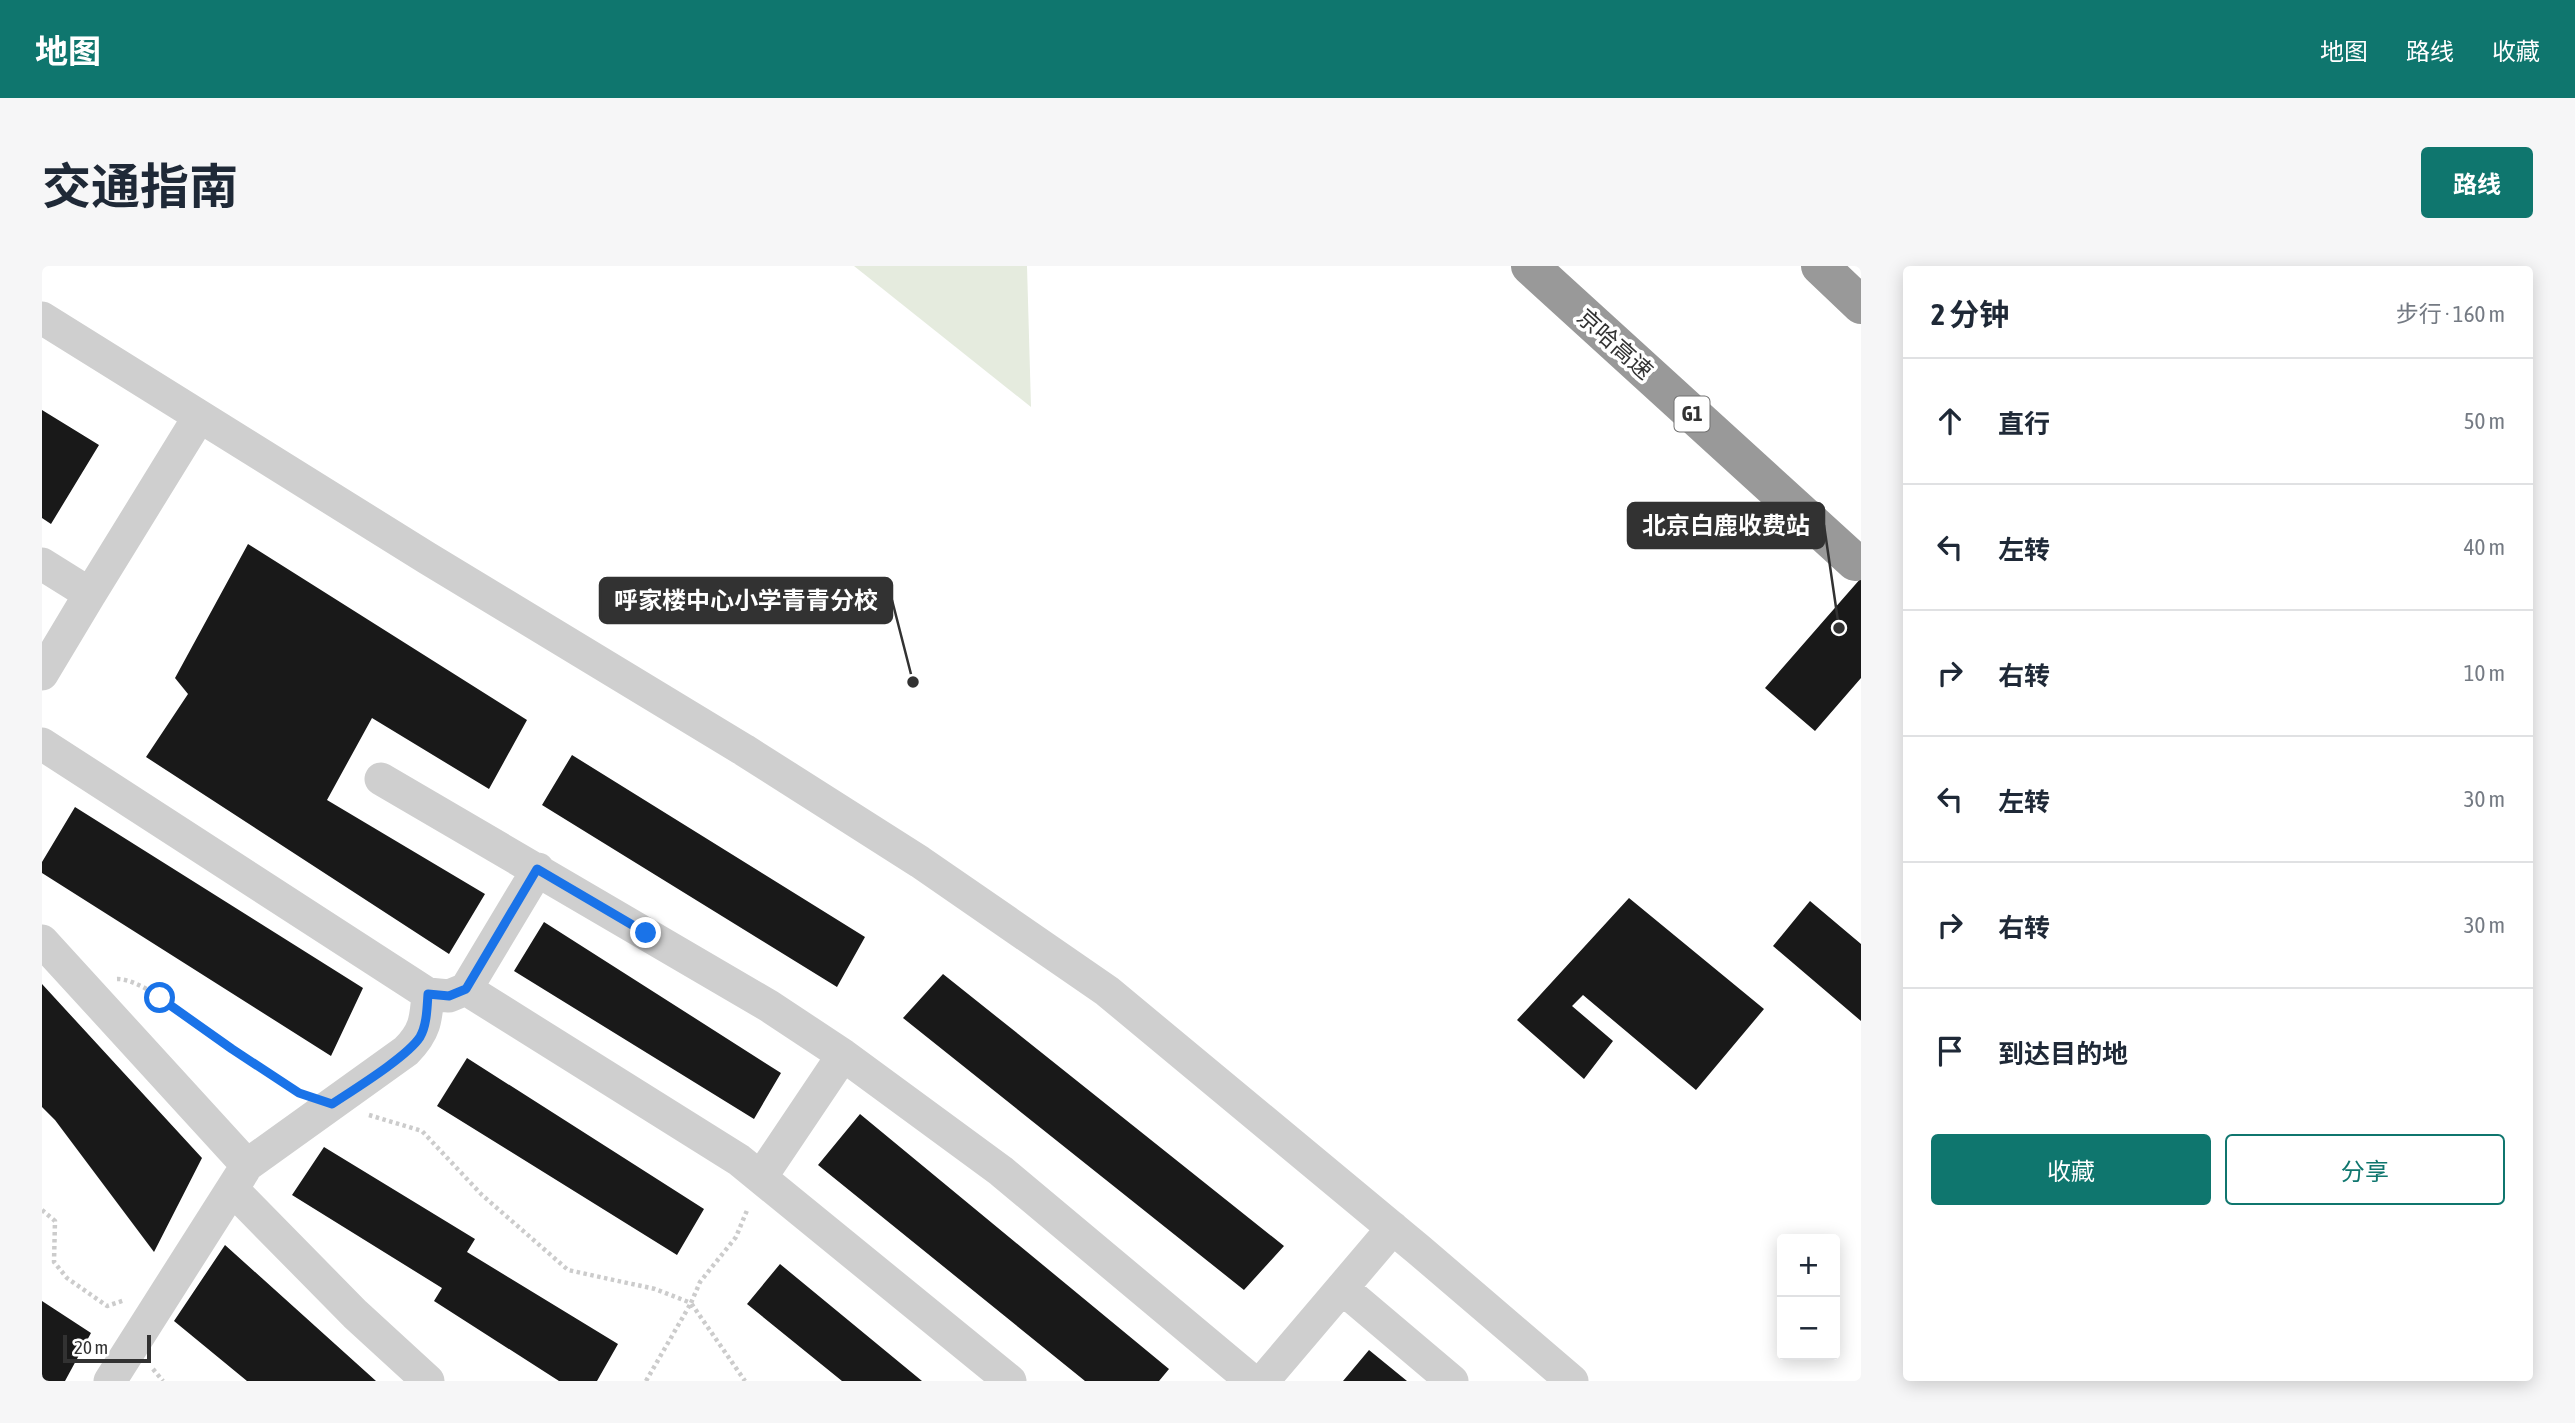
<!DOCTYPE html>
<html lang="zh">
<head>
<meta charset="utf-8">
<style>
  body { margin:0; font-family:"Asap Condensed","Noto Sans SC",sans-serif; background:#f6f6f7; color:#1f2937 }
  .controls { position:absolute; right:21px; bottom:21px; display:grid; overflow:hidden; border-radius:7px; box-shadow:0 4px 18px #0003 }
  .controls button { width:63px; height:63px; display:grid; place-items:center; padding:0; border:0; border-bottom:2px solid #e0e1e3; background:#fff; color:#1f2937; font:35px sans-serif }
  .scale { position:absolute; left:21px; bottom:18px; width:88px; box-sizing:border-box; padding-left:7px; border:4px solid #323232; border-top:0; font-size:19px; line-height:24px; white-space:nowrap; color:#323232; -webkit-text-stroke:5px #fff; paint-order:stroke }
  .stop { position:absolute; width:21px; height:21px; margin:-16px; border:5px solid #1a73e8; border-radius:50%; background:#fff }
  .stop.end { background:#1a73e8; border-color:#fff; box-shadow:0 2px 7px #0008 }
  .list { margin:0; padding:0; list-style:none }
  h2 { display:flex; justify-content:space-between; align-items:center; height:91px; margin:0; padding:0 28px; font-size:30px }
  h2 small { font-size:23px; font-weight:400; color:#747a83 }
  .list li { display:grid; grid-template-columns:46px 1fr auto; gap:21px; align-items:center; box-sizing:border-box; height:126px; padding:0 28px; border-top:2px solid #e0e1e3 }
  .list b { display:block; font-size:26px; white-space:nowrap }
  .list em { font-size:23px; font-style:normal; color:#747a83 }
  .actions { display:flex; gap:14px; padding:21px 28px }
  .actions a { flex:1; padding:16px 0; border:2px solid #0f766e; border-radius:7px; text-align:center; font-size:24px; color:#0f766e }
  .actions .main { background:#0f766e; color:#fff }
  .icon { flex:none; width:38px; height:38px; fill:none; stroke:currentColor; stroke-width:2; stroke-linecap:round; stroke-linejoin:round }
  .map { position:relative; flex:none; width:1819px; height:1115px; overflow:hidden; border-radius:7px }
  header { display:flex; align-items:center; gap:42px; box-sizing:border-box; height:98px; padding:0 35px; background:#0f766e; color:#fff }
  header strong { font-size:33px }
  nav { display:flex; gap:38px; margin-inline-start:auto; font-size:24px }
  .intro { display:flex; align-items:center; justify-content:space-between; box-sizing:border-box; height:168px; padding:0 42px }
  h1 { margin:0; font-size:49px }
  .button { padding:18px 32px; border-radius:7px; background:#0f766e; color:#fff; font-size:24px; font-weight:700 }
  main { display:flex; gap:42px; padding:0 42px }
  aside { flex:1; background:#fff; border-radius:7px; box-shadow:0 4px 18px #0003 }
  .map>svg:first-child { display:block }
  .green { fill:#e5ebde }
  .building { fill:#191919 }
  .lines { fill:none; stroke-linecap:round; stroke-linejoin:round }
  .path { stroke:#ccc; stroke-width:4.5; stroke-dasharray:3.5 3.5; stroke-linecap:butt }
  .minor { stroke:#cfcfcf; stroke-width:33 }
  .highway { stroke:#999; stroke-width:38 }
  .route { stroke:#1a73e8; stroke-width:9 }
  .labels { text-anchor:middle; stroke-width:7; stroke-linejoin:round; paint-order:stroke }
  .shield { fill:#fff; stroke:#707070; stroke-width:2 }
  .shield-label { font-size:21px; font-weight:bold; fill:#323232 }
  .street-label { font-size:23px; fill:#323232; stroke:#fff }
  .leader { fill:none; stroke:#323232; stroke-width:2.5 }
  .callout-dot { fill:#323232; stroke:#fff; stroke-width:2.5 }
  .callout { fill:#323232; stroke:#323232; stroke-width:2.5 }
  .callout-label { font-size:24px; text-anchor:middle; font-weight:bold; fill:#fff }
</style>
</head>
<body>
<header>
<strong>地图</strong>
<nav><a>地图</a><a>路线</a><a>收藏</a></nav>
</header>
<div class="intro"><h1>交通指南</h1><a class="button">路线</a></div>
<main>
<div class="map">
<svg width="1819" height="1115" viewBox="0 0 1819 1115">
  <rect width="100%" height="100%" fill="#fff"/>
  <path class="green" d="M 812,0 L 985,0 L 989,141 Z"/>
  <path class="building" d="M 0,144 L 57,179 L 9,258 L 0,252 Z
    M 206,278 L 485,454 L 447,523 L 330,452 L 285,534 L 443,628 L 407,688 L 104,491 L 146,428 L 133,412 Z
    M 1819,312 L 1819,412 L 1773,465 L 1723,422 Z
    M 530,489 L 823,671 L 795,721 L 500,539 Z
    M 33,541 L 321,722 L 289,790 L 0,607 L 0,596 Z
    M 1587,632 L 1722,743 L 1654,824 L 1541,729 L 1530,740 L 1571,775 L 1542,813 L 1475,754 Z
    M 1768,635 L 1819,678 L 1819,755 L 1731,680 Z
    M 502,656 L 739,807 L 712,853 L 472,705 Z
    M 901,708 L 1242,980 L 1202,1024 L 861,752 Z
    M 0,718 L 160,892 L 112,986 L 13,854 L 0,841 Z
    M 425,792 L 662,943 L 635,989 L 395,840 Z
    M 818,848 L 1127,1103 L 1117,1115 L 1043,1115 L 776,899 Z
    M 282,881 L 433,973 L 425,986 L 576,1078 L 555,1115 L 517,1115 L 392,1035 L 400,1022 L 250,929 Z
    M 183,979 L 334,1115 L 205,1115 L 132,1055 Z
    M 738,998 L 880,1115 L 800,1115 L 705,1038 Z
    M 0,1035 L 49,1067 L 23,1115 L 0,1115 Z
    M 1327,1084 L 1365,1115 L 1301,1115 Z"/>
  <g class="lines">
    <path class="path" d="M 75,713 C 102,712 164,765 188,782 C 210,798 233,812 256,827
      M 327,849 L 380,865 L 440,929 L 526,1004 L 613,1023 L 649,1037 L 658,1016 L 694,971 L 706,942
      M 0,944 L 13,955 L 12,996 L 25,1012 L 65,1040 L 83,1034
      M 111,1103 L 121,1115
      M 604,1115 L 649,1037 L 703,1115"/>
    <path class="minor" d="M 0,52 L 385,292 L 702,484 L 878,596 L 1065,725 L 1377,984 L 1530,1115
      M 0,298 L 48,328 L 157,151
      M 0,408 L 48,328
      M 0,478 L 386,728 L 407,730 L 424,723 L 496,603
      M 339,513 L 727,740 L 801,789 L 959,905 L 1210,1115
      M 0,675 L 205,899 L 364,785 C 383,766 384,754 386,728
      M 424,723 L 697,894 L 968,1115
      M 719,911 L 801,789
      M 190,923 L 313,1048 L 386,1115
      M 1300,1022 L 1410,1115
      M 68,1115 L 202,904
      M 1221,1115 L 1351,962"/>
    <path class="highway" d="M 1488,0 L 1813,296
      M 1778,0 L 1819,39"/>
  </g>
  <g class="lines">
    <path class="route" d="M 118,732 L 190,783 L 257,827 L 290,838 C 311,824 365,791 378,771 C 385,759 385,741 386,728 L 407,730 L 424,723 L 495,603 L 604,667"/>
  </g>
  <g class="labels">
    <rect class="shield" x="1632.5" y="130.5" width="35" height="35" rx="5"/>
    <g class="shield-label">
      <text x="1650" y="155">G1</text>
    </g>
    <g class="street-label">
      <text transform="translate(1573 78) rotate(42)" y="8">京哈高速</text>
    </g>
  </g>
  <path class="leader" d="M1797 362L1782 259M871 416L850 334"/>
  <g class="callout-dot">
    <circle cx="1797" cy="362" r="7"/>
    <circle cx="871" cy="416" r="7"/>
  </g>
  <g class="callout">
    <rect x="1586" y="237" width="196" height="45" rx="7"/>
    <rect x="558" y="312" width="292" height="45" rx="7"/>
  </g>
  <g class="callout-label">
    <text x="1684" y="268">北京白鹿收费站</text>
    <text x="704" y="343">呼家楼中心小学青青分校</text>
  </g>
</svg>
<div class="controls">
<button>+</button>
<button>−</button>
</div>
<div class="scale">20 m</div>
<div class="stop" style="left:118px;top:732px"></div>
<div class="stop end" style="left:604px;top:667px"></div>
</div>
<aside>
<h2>2 分钟<small>步行 · 160 m</small></h2>
<ul class="list">
<li><svg class="icon" aria-label="ahead" viewBox="0 0 24 24"><path d="M12 20V5M6 11l6-6 6 6"/></svg><div><b>直行</b></div><em>50 m</em></li>
<li><svg class="icon" aria-label="left" viewBox="0 0 24 24"><path d="M17 20v-9H6M10 6l-5 5 5 5"/></svg><div><b>左转</b></div><em>40 m</em></li>
<li><svg class="icon" aria-label="right" viewBox="0 0 24 24"><path d="M7 20v-9h11M14 6l5 5-5 5"/></svg><div><b>右转</b></div><em>10 m</em></li>
<li><svg class="icon" aria-label="left" viewBox="0 0 24 24"><path d="M17 20v-9H6M10 6l-5 5 5 5"/></svg><div><b>左转</b></div><em>30 m</em></li>
<li><svg class="icon" aria-label="right" viewBox="0 0 24 24"><path d="M7 20v-9h11M14 6l5 5-5 5"/></svg><div><b>右转</b></div><em>30 m</em></li>
<li><svg class="icon" aria-label="arrive" viewBox="0 0 24 24"><path d="M6 21V4h12l-3 4 3 4H6"/></svg><div><b>到达目的地</b></div></li>
</ul>
<div class="actions"><a class="main">收藏</a><a>分享</a></div>
</aside>
</main>
</body>
</html>
